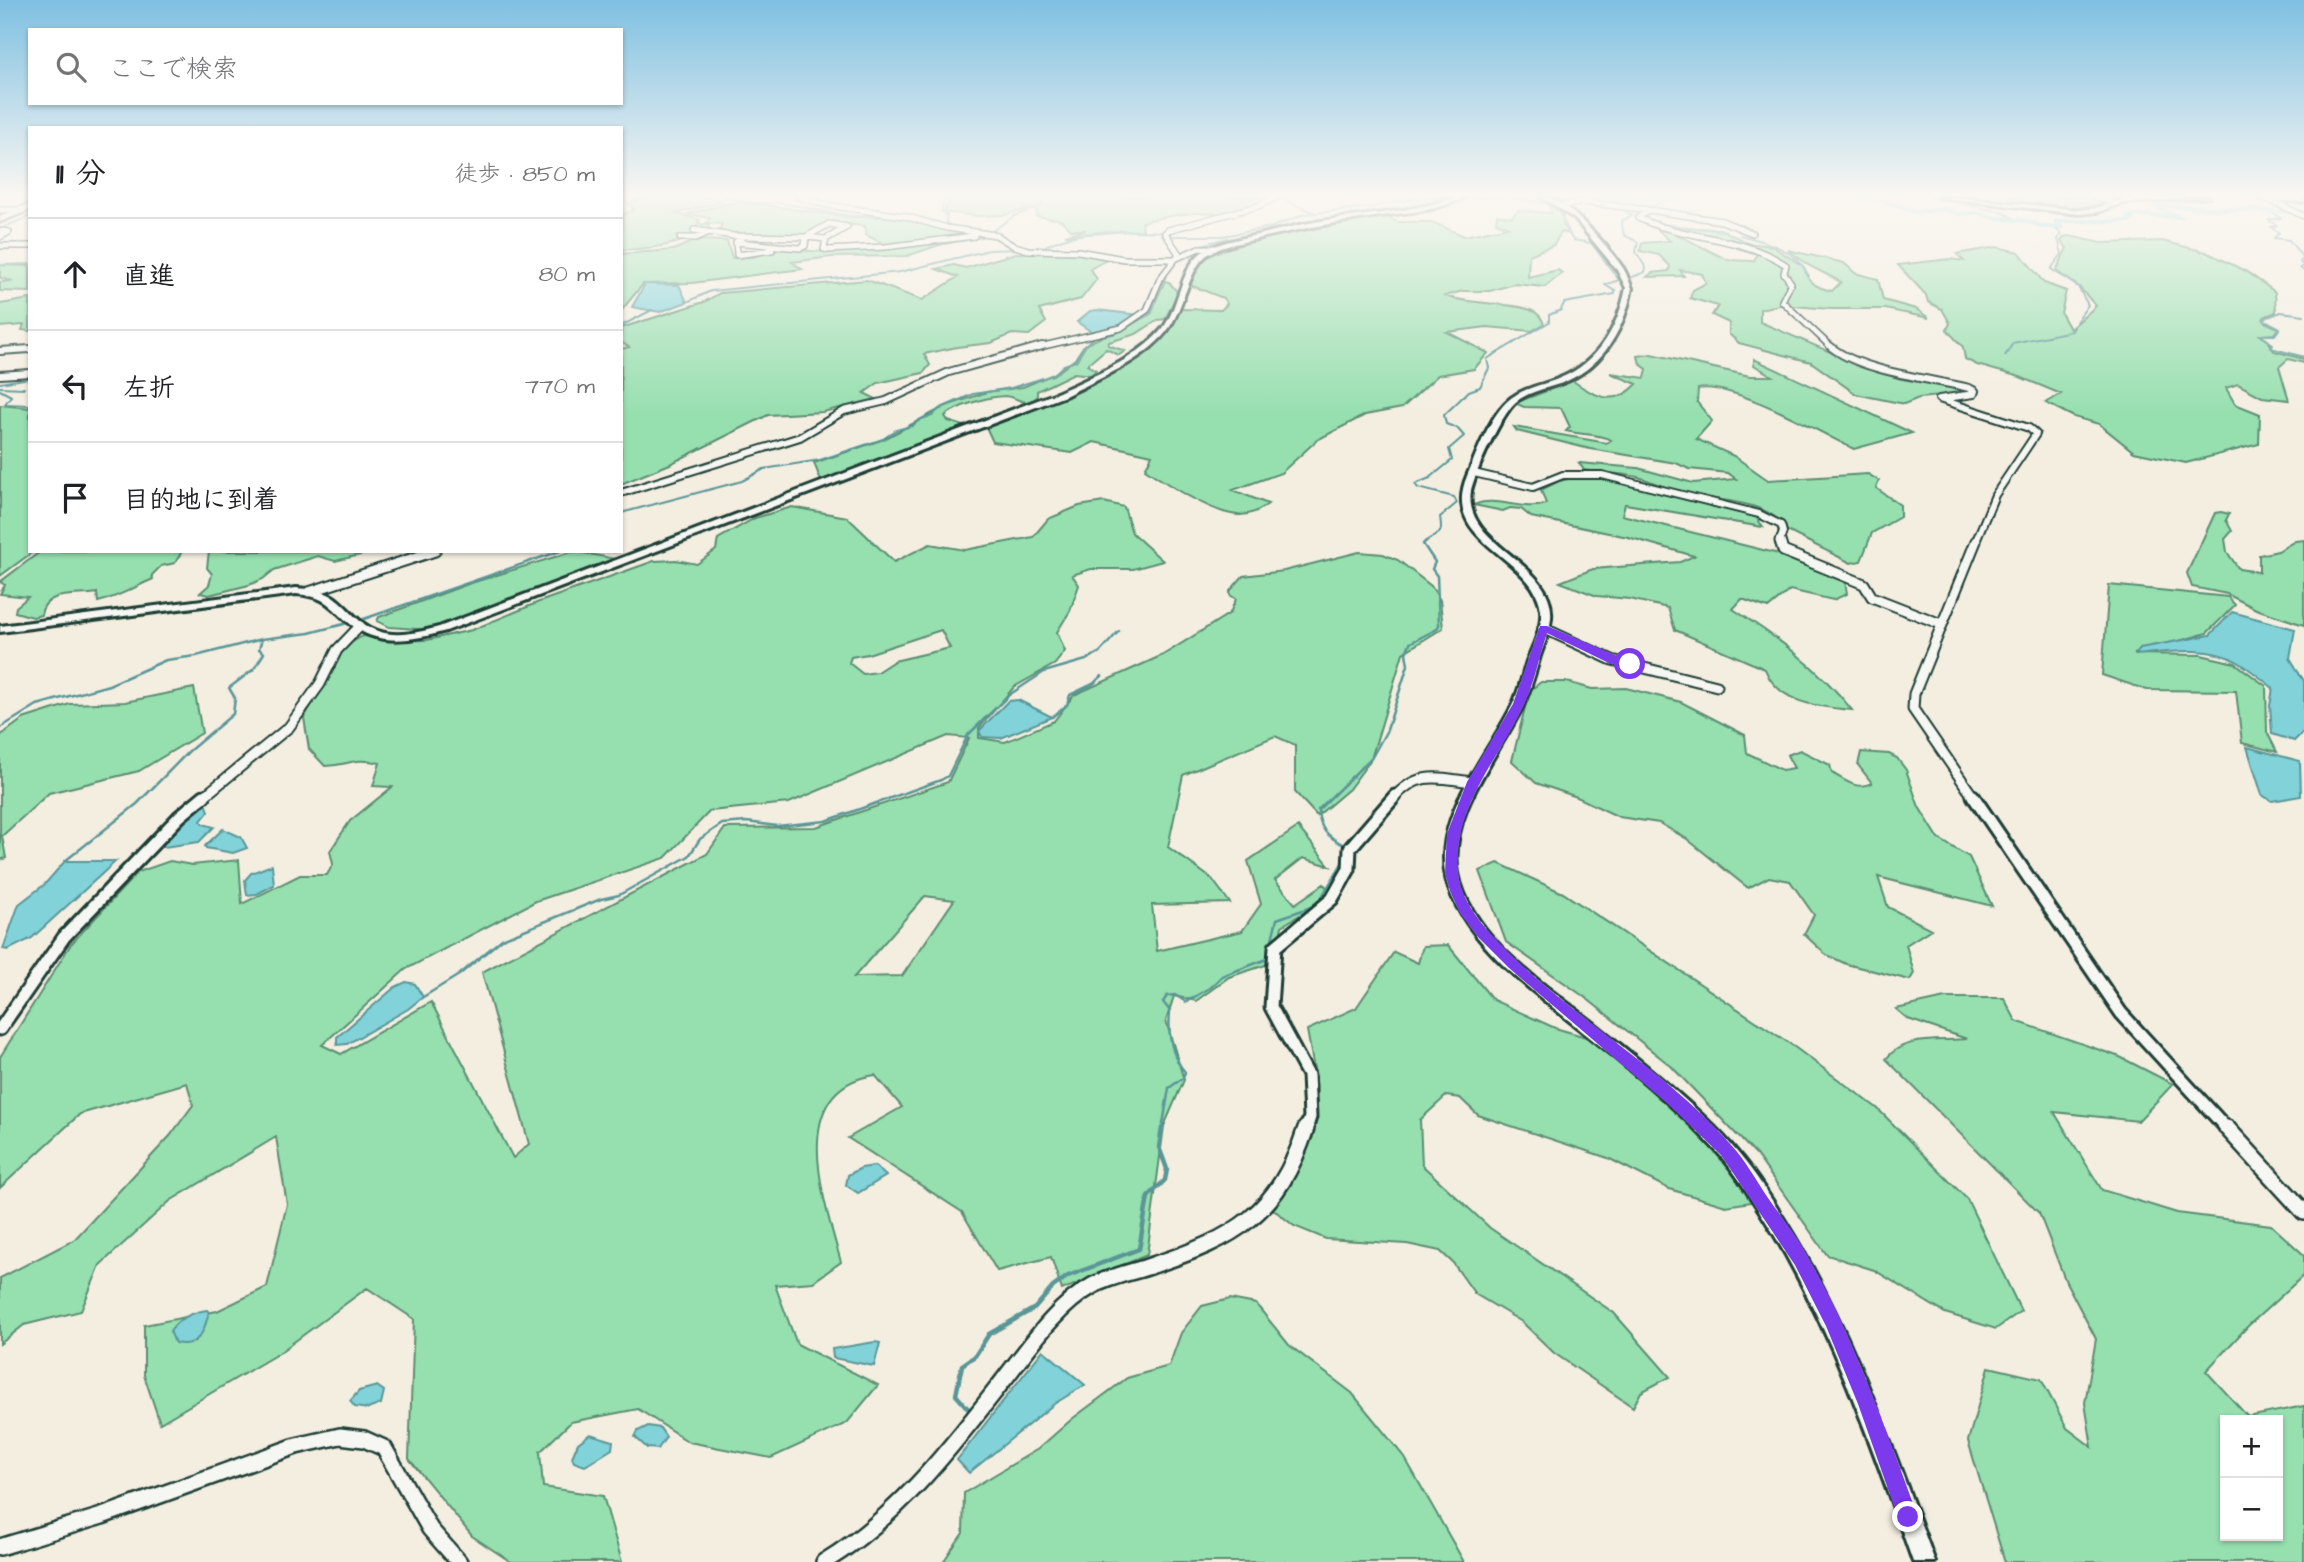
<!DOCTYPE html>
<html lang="ja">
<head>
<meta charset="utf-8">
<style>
  body { margin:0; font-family:"Architects Daughter","Klee One",sans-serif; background:#f2f2f2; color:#202124 }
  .controls { position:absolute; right:21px; bottom:21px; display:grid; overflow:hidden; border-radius:0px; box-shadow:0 2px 5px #0004 }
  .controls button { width:63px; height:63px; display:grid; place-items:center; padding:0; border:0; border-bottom:2px solid #e0e0e0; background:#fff; color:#202124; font:35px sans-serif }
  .stop { position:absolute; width:21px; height:21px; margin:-16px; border:5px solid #7c3aed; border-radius:50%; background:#fff }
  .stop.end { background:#7c3aed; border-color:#fff; box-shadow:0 2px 7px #0008 }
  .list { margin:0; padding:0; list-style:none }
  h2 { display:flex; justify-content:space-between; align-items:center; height:91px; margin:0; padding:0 28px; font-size:30px }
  h2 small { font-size:23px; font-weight:400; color:#757577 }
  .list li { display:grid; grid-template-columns:46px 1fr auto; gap:21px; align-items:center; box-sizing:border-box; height:112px; padding:0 28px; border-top:2px solid #e0e0e0 }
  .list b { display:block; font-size:26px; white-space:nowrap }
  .list em { font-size:23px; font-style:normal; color:#757577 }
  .icon { flex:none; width:38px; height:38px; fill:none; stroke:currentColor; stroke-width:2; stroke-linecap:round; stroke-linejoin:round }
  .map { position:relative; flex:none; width:2304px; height:1562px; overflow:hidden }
  .search { position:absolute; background:#fff; box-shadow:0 2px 5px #0004; left:28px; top:28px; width:595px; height:77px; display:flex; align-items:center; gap:18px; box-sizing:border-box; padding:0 24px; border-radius:0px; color:#757577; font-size:26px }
  .panel { position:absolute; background:#fff; box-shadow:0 2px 5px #0004; left:28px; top:126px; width:595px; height:427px; border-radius:0px }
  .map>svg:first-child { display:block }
  .green { fill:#96dfaf; stroke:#5a8e72; stroke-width:2; fill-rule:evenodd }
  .water { fill:#81d2d9; stroke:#5a9697; stroke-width:2 }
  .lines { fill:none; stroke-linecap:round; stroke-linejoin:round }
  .stream-far2 { stroke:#5a9697; stroke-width:2 }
  .stream-far1 { stroke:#5a9697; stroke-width:2.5 }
  .stream { stroke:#5a9697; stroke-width:4.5 }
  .river { fill:#81d2d9; fill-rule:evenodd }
  .minor-far4-casing { stroke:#1f3d34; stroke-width:8 }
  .minor-far3-casing { stroke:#1f3d34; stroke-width:10 }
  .minor-far2-casing { stroke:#1f3d34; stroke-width:13 }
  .minor-far1-casing { stroke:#1f3d34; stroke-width:17 }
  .minor-casing { stroke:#1f3d34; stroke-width:20 }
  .tertiary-casing { stroke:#1f3d34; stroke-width:6 }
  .trunk-casing { stroke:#1f3d34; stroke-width:5 }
  .minor-far4 { stroke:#f6f6f2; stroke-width:5 }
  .minor-far3 { stroke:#f6f6f2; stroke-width:6 }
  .minor-far2 { stroke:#f6f6f2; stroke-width:9 }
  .minor-far1 { stroke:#f6f6f2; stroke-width:11 }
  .minor { stroke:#f6f6f2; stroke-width:15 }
  .tertiary { fill:#f6f6f2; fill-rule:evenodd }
  .trunk { fill:#f6f6f2; fill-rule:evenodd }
  .route { fill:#7c3aed }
</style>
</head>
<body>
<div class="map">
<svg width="2304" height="1562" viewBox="0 0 2304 1562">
  <rect width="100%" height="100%" fill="#f4eee1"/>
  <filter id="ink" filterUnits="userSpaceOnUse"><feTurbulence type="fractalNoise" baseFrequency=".0143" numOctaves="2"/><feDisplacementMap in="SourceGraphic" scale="14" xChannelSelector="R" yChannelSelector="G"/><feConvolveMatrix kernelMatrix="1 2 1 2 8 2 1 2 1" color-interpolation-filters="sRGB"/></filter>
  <g filter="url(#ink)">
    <path class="green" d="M 653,197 L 703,197 L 723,202 L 676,213 L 700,220 L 698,224 L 709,225 L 709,229 C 678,246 656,248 621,250 L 621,216 L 634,209 L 628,203 Z
      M 943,197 L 1261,197 L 1267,200 L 1219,216 L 1216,213 C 1191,212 1166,216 1142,222 L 1143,230 L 1073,235 L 1065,235 L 1086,230 L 1071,230 L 1061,220 L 1036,216 L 1037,211 L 1031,208 L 1004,215 L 979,216 L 942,212 Z
      M 2010,197 L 2090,197 L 2105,202 C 2087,214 2024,212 2010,197 Z
      M 743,202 L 849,217 L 902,217 L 977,235 L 886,245 L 866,235 L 865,226 L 827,223 L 803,235 L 718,232 L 722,224 L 706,223 L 710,218 L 687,214 L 730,203 Z
      M 1549,206 L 1558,209 L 1570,234 L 1561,232 L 1554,245 L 1529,255 L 1528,277 L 1558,270 L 1562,273 L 1545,287 L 1514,284 L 1490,291 L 1463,291 L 1445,296 C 1470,305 1514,302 1533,311 C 1539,314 1542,318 1544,324 L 1532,331 L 1487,327 L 1447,332 L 1488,353 L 1474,369 L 1438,375 L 1402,408 L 1365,415 L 1317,440 L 1281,473 L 1233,490 L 1268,504 C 1260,510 1249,516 1238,515 C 1212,513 1167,484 1145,469 L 1152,455 L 1094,442 L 1072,453 L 993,442 L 986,427 C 1047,405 1152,372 1181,309 L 1221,310 L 1227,304 L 1223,298 L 1190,285 L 1202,258 L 1223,248 L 1292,231 L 1384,216 L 1398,222 L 1432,222 L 1464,236 L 1508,227 L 1496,222 L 1497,215 L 1512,217 L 1518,210 L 1551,213 Z
      M 1655,227 L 1668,230 L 1728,260 L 1754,261 L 1757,254 L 1737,248 L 1728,241 L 1666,227 L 1720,229 L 1748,243 L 1772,246 L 1804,267 C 1807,283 1818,288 1832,291 L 1841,282 L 1808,265 L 1788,250 L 1844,263 L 1855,273 L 1878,279 L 1883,300 L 1916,309 L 1929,318 L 1885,309 L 1832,309 L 1779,305 L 1760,309 L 1760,322 L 1872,370 L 1901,379 L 1933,382 L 1969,393 L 1919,398 L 1904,404 L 1856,394 L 1811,362 L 1739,343 L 1729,334 L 1729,323 L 1712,315 L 1718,306 L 1690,298 L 1693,290 L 1706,283 L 1702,274 L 1680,270 L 1684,276 L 1647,277 L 1652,273 L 1669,271 L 1670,266 L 1659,255 L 1640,251 L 1642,243 L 1670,241 Z
      M 2069,236 L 2102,243 L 2162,241 L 2206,252 L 2246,271 L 2275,292 L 2276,312 L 2264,317 L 2265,322 L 2278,328 L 2274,334 L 2260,335 L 2268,340 L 2274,351 L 2304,359 L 2304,363 L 2288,359 L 2279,367 L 2289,400 L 2262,397 L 2238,384 L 2226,388 L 2235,404 L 2260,414 L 2259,444 L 2186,463 L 2134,452 L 2099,424 L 2074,417 L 2046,403 L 2061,394 L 2020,377 L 1977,365 L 1965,359 L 1963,347 L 1947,330 L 1950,323 L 1942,309 L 1928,302 L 1926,295 L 1898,265 L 1950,259 L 1964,261 L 1957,254 L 1997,247 L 2019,252 L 2044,283 L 2066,291 L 2061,313 L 2070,329 L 2096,306 L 2079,287 L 2056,271 L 2067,248 L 2061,241 L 2064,237 Z
      M 982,237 L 939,245 L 907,256 L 831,257 L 792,262 L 802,269 L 692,283 L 643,284 L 621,311 L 621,254 L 673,250 L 697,240 L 727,241 L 732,258 L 752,257 L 783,249 L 825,252 Z
      M 1016,253 L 1076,253 L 1108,259 L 1090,269 L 1097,279 L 1081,299 L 1039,310 L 1046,322 L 1029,335 L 1012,334 L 991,343 L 957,347 L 924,354 L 930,365 L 923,373 L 878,383 L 864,393 L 876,399 L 823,412 L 768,415 L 670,464 L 621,484 L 621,349 L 629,347 L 621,342 L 621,328 L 704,302 L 720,293 L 867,280 L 922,300 L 958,277 L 936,269 L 954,265 L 966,268 Z
      M 0,265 L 30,266 L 30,292 L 0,291 L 0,282 L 13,281 L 0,278 Z
      M 1165,281 L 1169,282 L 1178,293 L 1165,319 L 1158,320 L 1136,334 L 1109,342 L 1108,345 L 1125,351 L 1119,355 L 1106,349 L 1087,365 L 1096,370 L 1091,375 L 1074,373 L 1037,391 L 1037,396 L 1033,403 C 1021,403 1016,397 1005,396 C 990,396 956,406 945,416 L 948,421 L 967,427 L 822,483 L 814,463 L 884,439 L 946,406 L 987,392 L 1023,387 L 1058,372 L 1075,359 L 1084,345 L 1149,315 Z
      M 30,299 L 30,331 L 22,330 L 24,325 L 0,327 L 0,304 Z
      M 1651,354 L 1750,376 L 1772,376 L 1754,365 L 1754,359 L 1912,433 L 1854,449 C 1821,433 1732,381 1698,389 L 1697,402 L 1712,421 L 1696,439 L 1734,456 L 1768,480 L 1868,474 L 1879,481 L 1876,488 L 1900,505 L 1900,517 L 1872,533 L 1861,561 L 1851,563 L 1787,531 C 1770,500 1720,501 1689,495 C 1671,491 1655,482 1638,477 C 1620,473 1602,473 1584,470 L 1579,463 L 1638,468 L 1693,483 L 1736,479 L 1728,473 L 1689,469 L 1676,463 L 1590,449 L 1517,431 L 1514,427 L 1607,443 L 1611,440 C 1598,433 1580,435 1566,431 L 1570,427 L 1561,408 L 1524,407 L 1515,403 L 1573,381 C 1594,396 1615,408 1637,384 L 1610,373 L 1645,378 L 1647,369 L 1640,364 L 1638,356 Z
      M 0,405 L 30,408 L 30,551 L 34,551 L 0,576 Z
      M 1588,475 L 1636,484 L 1657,492 L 1756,517 L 1763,527 L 1625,504 L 1622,515 L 1779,554 L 1845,581 L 1847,594 L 1833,600 L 1790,590 L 1768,608 L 1742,599 L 1733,609 C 1778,638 1818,667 1852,710 C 1819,707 1778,704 1765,669 L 1675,630 L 1668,608 L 1630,599 L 1597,596 L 1560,582 L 1593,569 L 1680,562 L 1694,556 L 1628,537 L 1531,517 L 1521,509 L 1510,508 L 1503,511 L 1474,505 C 1495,495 1523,512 1546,504 L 1541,490 L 1559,481 Z
      M 1104,502 L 1124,507 L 1132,533 L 1163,561 L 1133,569 L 1091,569 L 1072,575 L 1079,585 L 1070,611 L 1057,632 L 1065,651 L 1055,664 L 1014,687 L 979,728 L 979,738 L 1005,742 L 1054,721 L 1074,695 L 1163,655 L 1230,613 L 1236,599 L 1230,595 L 1230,591 L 1243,576 L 1284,571 L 1359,552 L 1383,554 L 1398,560 L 1431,586 L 1440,600 L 1443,628 L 1403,653 L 1371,759 L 1349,789 L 1317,816 L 1295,792 L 1295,745 L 1275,736 L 1183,775 L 1168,847 L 1212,879 L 1230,903 L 1152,905 L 1157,951 L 1242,931 L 1261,904 L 1248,861 L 1298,827 L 1330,866 L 1303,858 L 1275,880 L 1295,904 L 1324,884 L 1332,895 L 1282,926 L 1275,962 L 1229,977 L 1196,1001 L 1174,996 L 1166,1021 L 1184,1080 L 1164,1126 L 1147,1255 L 1062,1290 L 1051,1257 L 997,1271 L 962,1212 L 848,1138 L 902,1107 L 875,1075 C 784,1088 825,1204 841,1262 L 813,1282 L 775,1285 L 797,1344 L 878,1385 L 847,1423 L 771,1458 L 689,1442 L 638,1409 L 571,1422 L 540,1452 L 543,1487 L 603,1496 L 622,1562 L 511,1562 L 472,1536 L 409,1459 L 414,1319 L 367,1288 L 279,1353 L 160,1423 L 144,1375 L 144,1325 L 217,1311 L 267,1287 L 287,1204 L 276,1137 L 170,1201 L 100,1265 L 81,1311 L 24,1325 L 0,1344 L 0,1278 L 74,1240 L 170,1136 L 193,1105 L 187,1083 L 80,1114 L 0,1188 L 0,1057 L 71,944 L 138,872 L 170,861 L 192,865 L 239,860 L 242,904 L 300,875 L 327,875 L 333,864 L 330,851 L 350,821 L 392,787 L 373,786 L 380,763 C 352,757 351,765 325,766 L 309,749 L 304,718 L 345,646 L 363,636 L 391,641 L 427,640 L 472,630 L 539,602 L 654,561 L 676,560 L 697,564 L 716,550 L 718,539 L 755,518 L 792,507 L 847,517 L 894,562 L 930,544 L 965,550 L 1033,537 L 1048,519 L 1079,506 ZM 941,630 L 950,648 L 894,661 L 877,672 L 863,674 L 849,663 L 851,657 L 868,654 ZM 948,736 L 969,738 L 948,782 L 816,827 L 725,828 L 707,854 L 482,972 L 529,1144 L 513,1158 L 431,1002 L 341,1054 L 322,1045 L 406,969 L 536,901 L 665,858 L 710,811 L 789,803 ZM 925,896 L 954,900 L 902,976 L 854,977 Z
      M 2221,512 L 2229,514 L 2226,520 L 2232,531 L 2225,539 L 2227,552 L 2239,569 L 2259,572 L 2259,555 L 2278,551 L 2295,541 L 2304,540 L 2304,625 L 2256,609 L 2227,594 L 2192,587 L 2187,573 L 2215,513 Z
      M 41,551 L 180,551 L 181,553 L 175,563 L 161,566 L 152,575 L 153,579 C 133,588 118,597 98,602 L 97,593 C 78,597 45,589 41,615 L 33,617 L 15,612 L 16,607 L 28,597 L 0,594 L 5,585 L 0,582 Z
      M 209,551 L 377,551 L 335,561 L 318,556 L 274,570 L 263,579 L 249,585 L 209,595 L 200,593 L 209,585 L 212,574 L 207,568 Z
      M 574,551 L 615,559 L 639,553 L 432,630 L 389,627 L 377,621 L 379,617 L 468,584 Z
      M 2109,585 L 2228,597 L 2235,605 L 2207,633 L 2134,654 L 2201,655 L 2235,663 L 2266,686 L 2267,732 L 2277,752 L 2242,743 L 2236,691 L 2147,690 L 2102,675 Z
      M 1541,682 L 1567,682 L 1592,689 L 1626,688 L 1681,702 L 1745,735 L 1747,753 L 1782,770 L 1794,768 L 1787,755 L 1800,750 L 1830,765 L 1832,773 C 1845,780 1857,791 1872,783 L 1858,765 L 1861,752 L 1889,754 L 1897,758 L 1906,770 L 1919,807 L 1939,839 L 1969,857 L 1992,906 L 1878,877 L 1888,907 L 1931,929 L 1906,945 L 1914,973 L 1910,980 L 1846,964 L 1825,954 L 1804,934 L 1814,915 L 1790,881 L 1769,877 L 1748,888 L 1687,839 L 1659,823 L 1619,817 L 1577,797 L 1536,783 L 1512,761 L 1529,691 Z
      M 194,688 L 202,733 L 139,771 L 49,793 L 2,836 L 6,858 L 0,860 L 0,736 L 23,719 L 70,704 L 125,702 Z
      M 1498,863 L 1563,893 L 1789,1043 L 1877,1108 L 1967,1199 L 2021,1311 L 1996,1329 L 1945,1313 L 1874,1270 L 1827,1255 L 1757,1156 L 1671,1066 L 1586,998 L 1506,942 L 1480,871 Z
      M 1448,945 L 1493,1000 L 1555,1028 L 1593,1039 L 1653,1088 L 1725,1161 L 1751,1202 L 1726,1206 L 1669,1189 L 1608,1158 L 1478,1115 L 1460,1098 L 1446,1096 L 1420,1120 L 1422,1165 L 1490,1228 L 1614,1313 L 1670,1377 L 1641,1392 L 1633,1407 L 1554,1353 L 1522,1322 L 1475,1294 L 1453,1263 L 1440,1251 L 1407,1244 L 1326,1239 L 1294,1226 L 1268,1205 L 1313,1137 L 1317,1086 L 1307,1030 L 1356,1008 L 1394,952 L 1418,963 L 1423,946 Z
      M 1945,998 L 2004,998 L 2016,1021 L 2120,1057 L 2173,1084 L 2138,1121 L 2054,1112 L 2102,1190 L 2177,1213 L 2271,1225 L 2304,1255 L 2304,1275 L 2248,1326 L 2206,1371 L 2248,1417 L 2304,1406 L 2304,1562 L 2005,1562 L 1968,1441 L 1989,1367 L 2041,1379 L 2067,1428 L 2092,1447 L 2085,1403 L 2096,1339 L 2066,1282 L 2039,1213 L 1886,1059 C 1904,1035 1939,1042 1967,1039 L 1908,1019 L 1896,1009 ZM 2278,1420 L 2278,1536 L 2225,1536 L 2225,1420 Z
      M 1230,1299 L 1256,1304 L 1289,1345 L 1352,1393 L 1405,1458 L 1464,1562 L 943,1562 L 963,1533 L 964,1493 L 1038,1449 L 1072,1419 L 1127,1378 L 1169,1366 L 1181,1333 L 1202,1306 Z"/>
    <path class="water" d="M 645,284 L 679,285 L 687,302 L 660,312 L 632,307 Z
      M 1097,310 L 1139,315 L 1116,329 L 1095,334 L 1077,322 L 1090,311 Z
      M 2232,612 L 2295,629 L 2290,658 L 2304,681 L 2304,731 L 2294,741 L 2272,734 L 2270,706 L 2273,688 C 2262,679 2250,669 2238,662 C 2209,645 2168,652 2136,655 L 2140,648 L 2210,635 Z
      M 1018,700 L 1052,717 L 1001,738 L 982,737 L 979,731 L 1008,701 Z
      M 2247,747 L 2300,761 L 2301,796 L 2272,801 L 2262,795 Z
      M 205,801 L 209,811 L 201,821 L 203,824 L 214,827 L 199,842 L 164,847 L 159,842 Z
      M 223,829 L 241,837 L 247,848 L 233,853 L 206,848 L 205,846 Z
      M 65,861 L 116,861 L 32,938 L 8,950 L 3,949 L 19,904 L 45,884 Z
      M 272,865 L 274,885 L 257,894 L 247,895 L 245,880 L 251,873 Z
      M 406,982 L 415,984 L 423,997 L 408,1009 L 347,1044 L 337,1045 L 337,1037 L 395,987 Z
      M 875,1166 L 886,1176 L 858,1193 L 846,1185 L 848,1175 L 861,1168 Z
      M 207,1310 L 209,1311 C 205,1330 199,1349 175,1343 L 170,1331 C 177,1319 193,1312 207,1310 Z
      M 875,1342 L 880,1343 L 874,1366 L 833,1358 L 832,1349 Z
      M 1043,1350 L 1085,1385 L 1054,1404 L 969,1473 L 957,1460 Z
      M 377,1386 L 384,1391 L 381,1404 L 368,1409 L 355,1407 L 350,1401 L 359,1391 Z
      M 648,1426 L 660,1428 L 666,1437 L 658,1449 L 647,1448 L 635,1437 L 638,1431 Z
      M 590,1434 L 613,1441 L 612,1449 L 585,1466 L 574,1462 L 572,1457 L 578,1443 Z"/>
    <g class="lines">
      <path class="stream-far2" d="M 21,197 L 30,200
        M 723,197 L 753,203 L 782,203 L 850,216 L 889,216
        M 951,197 L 944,215 L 947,215 L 946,222 L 951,227
        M 1278,197 L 1313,212
        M 1537,197 L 1550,203
        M 1930,197 L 2002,212 L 2017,220
        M 1623,209 L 1632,216 L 1621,221 L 1624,235 L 1638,242 L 1636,252 L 1646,268 L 1645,272 L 1625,280
        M 1652,210 C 1662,193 1687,198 1704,197
        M 2271,212 L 2281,218 L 2268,220 L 2277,225 L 2271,227 L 2279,233 L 2274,238 L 2289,240 L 2303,258 L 2300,262 L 2304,266 L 2300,268 L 2304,271
        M 1660,224 L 1726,231
        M 0,229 L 30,216
        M 2056,229 L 2062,234 L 2058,239 L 2062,254 L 2051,269 L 2078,287 L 2088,305 L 2076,322
        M 991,232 L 1014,216 L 1042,206 L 1044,197
        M 1740,235 C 1767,242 1796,249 1809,276
        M 1042,248 C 1076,228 1130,230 1169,232 L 1172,236 L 1223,236 L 1272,227 L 1305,214 L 1371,207 L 1414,199 L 1503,197 L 1551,204 L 1563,215 L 1563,225 L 1573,240 L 1591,243 L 1619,280 L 1605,285 L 1615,291 L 1615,294 L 1564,303 L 1561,310 L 1549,315 L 1549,322 L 1487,359 L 1489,368 L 1480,387 L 1469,391 L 1444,415 L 1446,424 L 1457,428 L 1464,436 L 1449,449 L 1452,460 L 1430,478 L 1415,484 L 1418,488 L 1454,497 L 1457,503 L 1440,517 C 1444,540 1436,531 1424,543
        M 1182,254 L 1197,246 L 1228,238
        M 0,265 L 30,264
        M 687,302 L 711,291 L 900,272 L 989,250 L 1018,249
        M 2263,319 L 2280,328 L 2275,335 L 2260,335 L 2273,344 L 2271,348 L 2304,357
        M 2263,319 L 2281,312 L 2304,315
        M 621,326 L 652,310
        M 2005,356 L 2013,343 L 2072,331 L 2074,327
        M 0,383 L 30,378
        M 0,387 L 24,388
        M 0,390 L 11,396 L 5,404 L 30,405
        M 621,513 L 742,481 L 764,469 L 820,460 L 883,439 L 896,430 L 912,426 L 921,419 L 932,416 L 939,409 L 973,394 L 1011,388 L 1053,375 L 1064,365 L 1076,361 L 1088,342 L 1095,337 L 1114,334 L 1152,313 L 1163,279"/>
      <path class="stream-far1" d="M 358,621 L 560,551
        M 1052,717 L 1067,705 L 1070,695 L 1093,684 L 1102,676
        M 0,728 L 37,705 L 109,685 L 166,660 L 196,656 L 262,639 L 309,633 L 352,622
        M 1345,850 L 1344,845 C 1328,837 1319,829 1318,810 L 1372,757 L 1387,730 L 1408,665 L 1406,653 L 1410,643 L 1437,629 L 1439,625 L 1437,576 L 1432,569 L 1435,562 L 1423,544 L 1426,541
        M 65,861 L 137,804 L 189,751 L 233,714 L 235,698 L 229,688 L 254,669 L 264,653 L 259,649 L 262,639
        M 423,997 L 459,975 L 502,939 L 601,899 L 619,895 L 689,856 L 700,839 L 722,824 L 746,822 L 777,826 L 826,821 L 941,780 L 948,776 L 968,735 L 1009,695 L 1044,672 L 1086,660 L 1100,652 L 1119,631
        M 1162,1130 L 1169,1088 L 1183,1078 L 1185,1072 C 1170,1055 1168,1033 1170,1011 L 1163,1002 L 1167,996 L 1175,995 L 1186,1002 L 1211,987 L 1222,976 L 1267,959 L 1277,919 L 1317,905 L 1344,860"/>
      <path class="stream" d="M 971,1412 L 956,1395 L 962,1365 L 975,1356 L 989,1334 L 1035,1308 L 1053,1287 L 1068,1276 L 1139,1249 L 1148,1197 L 1165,1180 L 1167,1169 L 1159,1147 L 1162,1128"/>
      <path class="river" d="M 1597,197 L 1698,197 L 1694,199 L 1604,200 L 1553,207 L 1549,205 Z
        M 1850,197 L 1885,199 L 1916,210 L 1945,207 L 1959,212 L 1979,211 L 1996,216 L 2030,219 L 2043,225 L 2056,225 L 2053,221 L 2057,219 L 2126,219 L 2126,215 L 2136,213 L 2165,214 L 2152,207 L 2155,203 L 2304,211 L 2304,215 L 2163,208 L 2185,217 L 2181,219 L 2136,217 L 2130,223 L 2062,223 L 2064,229 L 2042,229 L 2028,223 L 1995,220 L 1979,215 L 1958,216 L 1944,211 L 1915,214 L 1884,203 Z"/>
      <g class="minor-far4-casing">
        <path id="minor-far4" d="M 799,197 L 826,205 L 904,216 L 947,228 L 996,235 L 1012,245 L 1028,250 L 1078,251 L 1124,259 L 1173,259
          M 2093,197 L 2115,203
          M 2263,197 L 2304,216
          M 1562,206 L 1584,202 L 1649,210 L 1638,218 C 1686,240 1741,235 1786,265 L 1784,273 L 1791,283 L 1782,301 L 1832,348
          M 0,210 L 23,210
          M 1649,210 L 1722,221 L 1752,233
          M 829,224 L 847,227 L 826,239 L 806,237 Z
          M 694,230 L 733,236 L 806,237
          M 0,231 L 9,232 L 0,237
          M 745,236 L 736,242 L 800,248 L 805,246 L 806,237
          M 680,238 L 696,238 L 707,233
          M 826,239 L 824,249 L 828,250 L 885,247 L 974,236
          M 736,242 L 737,255 L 772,250
          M 0,246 L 30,246
          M 1177,258 L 1199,248 L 1215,248
          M 1035,348 L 1121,328 L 1147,310 L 1160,279 L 1179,254 L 1165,233 L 1168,230 L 1258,206 L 1277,197"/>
      </g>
      <g class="minor-far3-casing">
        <path id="minor-far3" d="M 1830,346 C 1858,371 1932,379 1969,388 L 1975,391 L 1974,394 L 1939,399 L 2029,428 L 2036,434 L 1995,495 L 1975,543
          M 0,351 L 30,349
          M 0,375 L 30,373
          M 1474,473 L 1533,487 L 1563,475 L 1602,475 L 1759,514 L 1781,525 L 1783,532 L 1779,543
          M 621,493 L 800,437 L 844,411 L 886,401 L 949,372 L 1042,346"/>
      </g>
      <g class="minor-far2-casing">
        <path id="minor-far2" d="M 1780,541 L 1783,551 L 1864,584 L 1872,597 L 1941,624
          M 309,592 L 435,551
          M 1543,628 L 1612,660 L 1717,686
          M 202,798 L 289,727 L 320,684 L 337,650 L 360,626
          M 1394,798 C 1418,770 1439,778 1472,782
          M 1974,798 L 1913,709 L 1914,694 L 1976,541"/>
      </g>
      <g class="minor-far1-casing">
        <path id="minor-far1" d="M 1973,796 L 2121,1013 L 2228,1130
          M 0,1029 L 64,937 L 180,816 L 204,796
          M 1306,1130 L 1310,1117 L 1308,1075 L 1271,1007 L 1275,947 L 1332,899 L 1349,869 L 1350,848 L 1395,796"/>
      </g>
      <g class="minor-casing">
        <path id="minor" d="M 2227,1128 L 2304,1212
          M 0,1547 L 102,1516 L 296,1446 L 340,1436 L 364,1439 L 384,1448 L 430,1529 L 459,1562
          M 824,1562 C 898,1517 949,1450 1002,1382 C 1028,1349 1055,1307 1092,1286 C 1110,1276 1134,1272 1153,1265 C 1236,1238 1278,1214 1306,1128"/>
      </g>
      <g class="tertiary-casing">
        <path id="tertiary" d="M 1456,197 L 1464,197 C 1441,210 1413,212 1387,215 C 1344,221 1303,228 1261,238 C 1244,242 1225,245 1210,253 C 1189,264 1184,310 1167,331 C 1142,362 1100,378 1065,396 L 446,631 C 417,639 383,647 356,628 C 330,610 332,597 296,594 L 0,632 L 0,626 L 296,588 C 309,589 323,590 334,597 C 349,608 359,625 378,631 C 397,638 420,632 439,627 L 1059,392 C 1095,375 1137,359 1163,328 C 1180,306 1181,262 1206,250 C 1223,241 1244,238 1262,234 C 1280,230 1297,225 1315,222 C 1362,214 1411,213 1456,197 Z
          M 1542,197 C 1565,196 1610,249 1623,268 C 1627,274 1629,282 1632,288 C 1625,327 1605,364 1567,381 C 1551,388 1531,390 1517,401 C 1502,412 1475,473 1471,491 C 1462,546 1556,562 1551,618 C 1550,631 1544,644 1540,656 C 1535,673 1530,691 1522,708 C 1498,756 1447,815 1458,873 C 1470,935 1539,981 1586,1017 C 1613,1038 1639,1060 1665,1082 C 1690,1104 1717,1127 1738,1153 C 1757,1175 1772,1200 1787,1224 C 1852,1329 1892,1447 1935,1562 L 1913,1562 C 1873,1449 1834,1335 1772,1231 C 1756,1206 1741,1179 1721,1156 C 1658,1085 1577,1031 1506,968 C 1485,947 1464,924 1452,896 C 1422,828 1483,764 1512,706 C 1519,692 1522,677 1527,661 C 1533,646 1543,627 1541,610 C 1534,555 1439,543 1467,476 C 1477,453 1490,414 1511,398 C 1525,387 1544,385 1560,378 C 1598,363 1618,327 1626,288 L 1617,270 L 1575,219 Z
          M 1938,197 L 1955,197 L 2079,210 L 2096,208 L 2123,199 L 2209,197 L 2124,203 L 2097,212 L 2079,214 Z
          M 2257,197 L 2304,198 L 2304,202 L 2260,199 Z"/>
      </g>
      <g class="trunk-casing">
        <path id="trunk" d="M 27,205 L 30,205 L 30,210 L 0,222 L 0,217 Z"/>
      </g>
      <use href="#minor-far4" class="minor-far4"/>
      <use href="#minor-far3" class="minor-far3"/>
      <use href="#minor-far2" class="minor-far2"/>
      <use href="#minor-far1" class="minor-far1"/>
      <use href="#minor" class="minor"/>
      <use href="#tertiary" class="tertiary"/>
      <use href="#trunk" class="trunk"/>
    </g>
  </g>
  <linearGradient id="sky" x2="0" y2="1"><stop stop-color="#7fc0e2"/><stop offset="0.47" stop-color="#faf7f2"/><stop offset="1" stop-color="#faf7f2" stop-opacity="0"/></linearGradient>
  <rect width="2304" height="415" fill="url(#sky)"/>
  <path class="route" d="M 1540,626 L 1547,626 L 1636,664 L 1630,668 L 1609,663 L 1547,633 C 1539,657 1534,683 1524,705 C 1498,760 1453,806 1458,871 C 1459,894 1475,916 1489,932 C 1561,1012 1660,1064 1731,1145 C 1745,1160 1756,1180 1768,1198 C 1781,1217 1796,1235 1807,1255 C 1854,1337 1885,1428 1918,1517 L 1915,1524 L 1908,1526 L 1901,1524 L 1898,1517 L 1858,1404 L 1826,1326 L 1795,1265 L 1721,1155 L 1667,1103 L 1508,967 L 1479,938 L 1460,913 L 1450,891 L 1445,873 L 1447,834 L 1467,782 L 1513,704 Z"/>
</svg>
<div class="controls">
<button>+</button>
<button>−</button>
</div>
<div class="stop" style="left:1630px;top:664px"></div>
<div class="stop end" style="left:1908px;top:1517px"></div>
<div class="search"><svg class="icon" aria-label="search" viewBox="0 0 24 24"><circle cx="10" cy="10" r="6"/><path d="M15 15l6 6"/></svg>ここで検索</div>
<section class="panel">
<h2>11 分<small>徒歩 · 850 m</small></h2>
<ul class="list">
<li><svg class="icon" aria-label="ahead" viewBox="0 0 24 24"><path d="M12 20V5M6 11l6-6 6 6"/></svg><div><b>直進</b></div><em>80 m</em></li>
<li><svg class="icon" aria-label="left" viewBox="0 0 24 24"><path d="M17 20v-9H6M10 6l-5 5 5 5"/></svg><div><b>左折</b></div><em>770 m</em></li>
<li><svg class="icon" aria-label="arrive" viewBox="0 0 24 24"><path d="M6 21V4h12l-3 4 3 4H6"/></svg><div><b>目的地に到着</b></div></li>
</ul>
</section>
</div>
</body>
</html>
